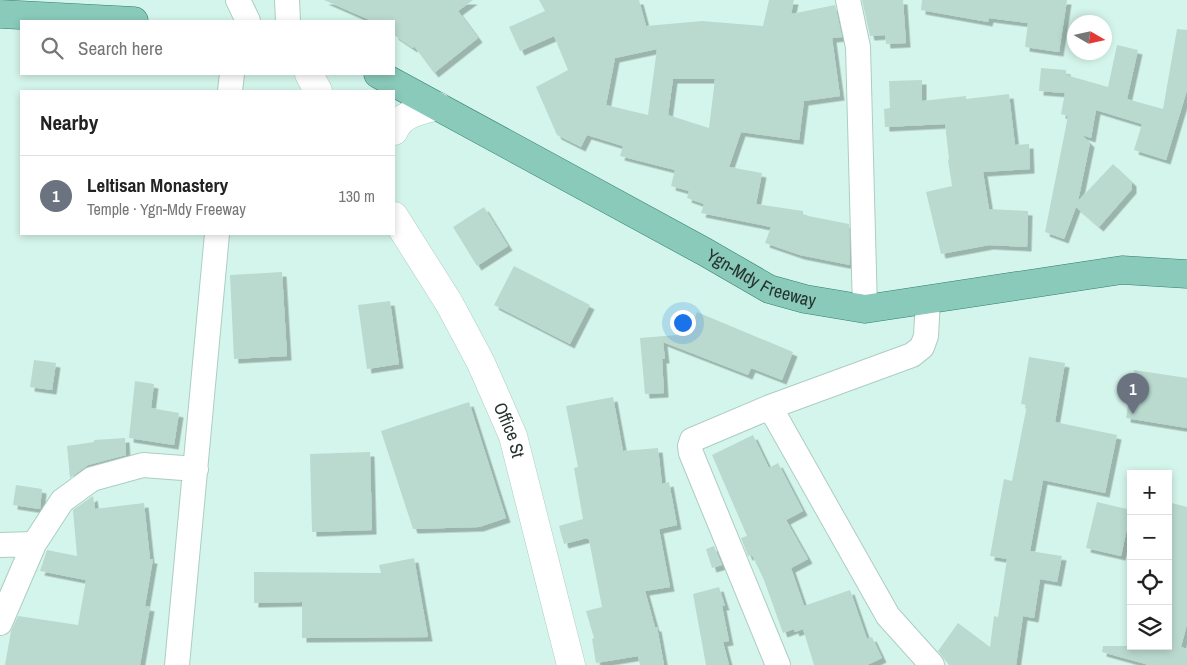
<!DOCTYPE html>
<html lang="en">
<head>
<meta charset="utf-8">
<style>
  body { margin:0; font-family:"Archivo Narrow",sans-serif; background:#f6f6f6; color:#222 }
  .controls { position:absolute; right:15px; bottom:15px; display:grid; overflow:hidden; border-radius:0px; box-shadow:0 2px 8px #0003 }
  .controls button { width:45px; height:45px; display:grid; place-items:center; padding:0; border:0; border-bottom:1px solid #e0e0e0; background:#fff; color:#222; font:25px sans-serif }
  .compass { position:absolute; left:1067px; top:15px; width:45px; height:45px; border-radius:50%; background:#fff; box-shadow:0 2px 8px #0003; rotate:99deg }
  .you { position:absolute; left:682px; top:322px; width:18px; height:18px; margin:-12px; border:4px solid #fff; border-radius:50%; background:#1a73e8; box-shadow:0 0 0 8px #1a73e833 }
  .badge { display:grid; place-items:center; width:32px; height:32px; border-radius:50%; background:#a242a9; color:#fff; font-size:16px; font-weight:700 }
  .pin { position:absolute; translate:-50% -41px; filter:drop-shadow(0 1px 2px #0008) }
  .pin::after { content:''; position:absolute; top:26px; width:18px; height:15px; background:inherit; clip-path:polygon(0 0,100% 0,50% 100%) }
  .list { margin:0; padding:0; list-style:none }
  h2 { display:flex; justify-content:space-between; align-items:center; height:65px; margin:0; padding:0 20px; font-size:21px }
  h2 small { font-size:16px; font-weight:400; color:#767676 }
  .list li { display:grid; grid-template-columns:32px 1fr auto; gap:15px; align-items:center; box-sizing:border-box; height:80px; padding:0 20px; border-top:1px solid #e0e0e0 }
  .list b { display:block; font-size:19px; white-space:nowrap }
  .list p { margin:0; font-size:16px; white-space:nowrap; color:#767676 }
  .list em { font-size:16px; font-style:normal; color:#767676 }
  .icon { flex:none; width:28px; height:28px; fill:none; stroke:currentColor; stroke-width:2; stroke-linecap:round; stroke-linejoin:round }
  .map { position:relative; flex:none; width:1187px; height:665px; overflow:hidden }
  .search { position:absolute; background:#fff; box-shadow:0 2px 8px #0003; left:20px; top:20px; width:375px; height:55px; display:flex; align-items:center; gap:12px; box-sizing:border-box; padding:0 18px; border-radius:0px; color:#767676; font-size:19px }
  .panel { position:absolute; background:#fff; box-shadow:0 2px 8px #0003; left:20px; top:90px; width:375px; height:145px; border-radius:0px }
  .map>svg:first-child { display:block }
  .building { fill:#badad0; fill-rule:evenodd; filter:url(#shadow) }
  .lines { fill:none; stroke-linecap:round; stroke-linejoin:round }
  .street-casing { stroke:#adcdc3; stroke-width:26 }
  .secondary-casing { stroke:#adcdc3; stroke-width:29 }
  .primary-casing { stroke:#337e6d; stroke-width:29 }
  .street { stroke:#fff; stroke-width:24 }
  .secondary { stroke:#fff; stroke-width:28 }
  .primary { stroke:#89cabb; stroke-width:28 }
  .labels { text-anchor:middle; stroke-width:4.5; stroke-linejoin:round; paint-order:stroke }
  .street-label { font-size:18px; fill:#26332f; stroke:#fff }
</style>
</head>
<body>
<div class="map">
<svg width="1187" height="665" viewBox="0 0 1187 665">
  <defs>
    <filter id="shadow"><feDropShadow dx="4.5" dy="4.5" stdDeviation="0" flood-color="#0004"/></filter>
  </defs>
  <rect width="100%" height="100%" fill="#d4f5eb"/>
  <path class="building" d="M 324,0 L 473,0 L 458,11 L 478,38 L 434,73 L 414,46 L 413,48 L 394,35 L 394,21 L 372,21 Z
    M 539,0 L 639,0 L 646,26 L 702,21 L 763,26 L 769,0 L 794,0 L 791,14 L 835,5 L 842,37 L 832,38 L 840,96 L 804,101 L 799,140 L 741,132 L 729,167 L 762,173 L 756,204 L 803,211 L 803,215 L 849,224 L 850,265 L 800,255 L 765,243 L 771,227 L 701,213 L 704,204 L 687,198 L 689,191 L 671,186 L 675,170 L 620,156 L 623,146 L 587,135 L 581,147 L 557,135 L 536,87 L 568,70 L 554,36 L 520,51 L 509,27 L 545,11 ZM 657,49 L 648,115 L 606,105 L 615,58 ZM 673,79 L 715,79 L 709,128 L 668,115 Z
    M 862,0 L 903,0 L 906,43 L 886,44 L 885,35 L 870,36 Z
    M 922,0 L 1067,0 L 1059,52 L 1025,47 L 1028,23 L 989,18 L 988,22 L 921,10 Z
    M 1177,29 L 1187,30 L 1187,90 L 1166,160 L 1134,150 L 1142,124 L 1096,110 L 1091,138 L 1082,135 L 1090,143 L 1078,201 L 1113,164 L 1132,182 L 1132,189 L 1099,227 L 1076,207 L 1064,239 L 1045,232 L 1068,116 L 1061,114 L 1065,93 L 1039,91 L 1041,68 L 1066,70 L 1066,75 L 1108,87 L 1117,45 L 1138,50 L 1127,99 L 1163,109 Z
    M 922,80 L 922,101 L 966,96 L 966,99 L 1009,94 L 1015,145 L 1029,144 L 1030,169 L 983,172 L 989,209 L 1028,211 L 1027,247 L 989,245 L 941,254 L 926,192 L 952,186 L 948,160 L 949,159 L 945,124 L 885,127 L 884,109 L 890,108 L 889,81 Z
    M 484,207 L 508,246 L 477,266 L 453,227 Z
    M 514,266 L 590,305 L 570,344 L 494,305 Z
    M 282,272 L 287,356 L 234,359 L 230,275 Z
    M 390,301 L 399,364 L 367,369 L 358,305 Z
    M 697,312 L 793,352 L 782,380 L 751,368 L 748,375 L 663,342 L 665,359 L 662,359 L 664,393 L 645,394 L 640,338 L 689,334 Z
    M 1029,357 L 1065,363 L 1055,422 L 1117,435 L 1105,493 L 1043,480 L 1030,551 L 1062,556 L 1057,582 L 1040,579 L 1034,618 L 1023,616 L 1016,665 L 949,665 L 938,651 L 958,623 L 990,647 L 994,616 L 998,617 L 1007,559 L 990,556 L 1004,479 L 1012,481 L 1027,405 L 1021,404 Z
    M 34,360 L 56,363 L 52,390 L 30,387 Z
    M 1134,370 L 1187,378 L 1187,428 L 1126,418 Z
    M 135,381 L 154,384 L 151,408 L 179,413 L 174,445 L 129,438 Z
    M 613,397 L 623,451 L 658,448 L 662,484 L 669,482 L 677,525 L 659,529 L 670,587 L 645,591 L 655,627 L 657,627 L 664,665 L 640,665 L 638,656 L 596,663 L 592,639 L 594,638 L 586,611 L 602,607 L 589,540 L 587,538 L 564,544 L 559,526 L 583,519 L 574,468 L 578,467 L 566,406 Z
    M 469,402 L 506,518 L 479,527 L 413,529 L 381,431 Z
    M 753,435 L 769,468 L 778,463 L 803,511 L 786,520 L 808,559 L 791,568 L 804,606 L 850,590 L 867,639 L 872,637 L 882,658 L 867,665 L 814,665 L 803,629 L 795,632 L 794,629 L 783,633 L 764,580 L 752,555 L 748,556 L 741,538 L 747,536 L 712,455 Z
    M 125,438 L 126,455 L 88,465 L 70,478 L 67,446 L 94,442 L 94,440 Z
    M 370,452 L 372,530 L 312,532 L 310,454 Z
    M 16,485 L 42,489 L 40,509 L 13,505 Z
    M 93,496 L 95,509 L 144,503 L 150,559 L 153,559 L 145,606 L 150,607 L 140,665 L 5,665 L 11,631 L 18,616 L 78,625 L 86,580 L 40,571 L 47,550 L 77,556 L 73,510 Z
    M 1097,502 L 1131,510 L 1121,556 L 1086,548 Z
    M 1168,502 L 1187,507 L 1187,624 L 1181,647 L 1187,649 L 1187,665 L 1149,665 L 1102,652 L 1103,646 L 1168,646 Z
    M 714,546 L 722,565 L 712,568 L 706,549 Z
    M 414,558 L 428,637 L 302,638 L 302,602 L 254,603 L 254,572 L 381,573 L 379,565 Z
    M 719,587 L 725,606 L 722,606 L 729,641 L 723,642 L 729,665 L 706,665 L 693,594 Z"/>
  <g class="lines">
    <g class="street-casing">
      <path id="street" d="M 238,0 L 248,21
        M 287,0 L 288,21
        M 848,0 L 858,47 L 865,309
        M 230,91 L 232,74
        M 770,407 L 888,616 L 932,665
        M 0,545 L 34,544
        M 0,623 L 34,544 L 62,501 L 92,479 L 143,465 L 196,469
        M 177,665 L 217,234
        M 778,665 L 691,453 L 690,446 L 692,440 L 770,407 L 912,355 L 922,347 L 926,336 L 928,300"/>
    </g>
    <g class="secondary-casing">
      <g id="secondary">
        <path d="M 309,74 L 318,91"/>
        <path d="M 394,131 C 401,113 422,110 438,106"/>
        <path id="s1" d="M 394,216 L 449,303 L 481,363 L 513,436 L 571,665"/>
      </g>
    </g>
    <g class="primary-casing">
      <g id="primary">
        <path d="M 0,14 L 134,21"/>
        <path id="s2" d="M 378,74 L 705,252 L 769,289 L 805,299 L 865,309 L 1122,270 L 1187,274"/>
      </g>
    </g>
    <use href="#street" class="street"/>
    <use href="#secondary" class="secondary"/>
    <use href="#primary" class="primary"/>
  </g>
  <g class="labels">
    <g class="street-label">
      <text dy="6" stroke="none"><textPath href="#s2" startOffset="435">Ygn-Mdy Freeway</textPath></text>
      <text dy="6" stroke="none"><textPath href="#s1" startOffset="244">Office St</textPath></text>
    </g>
  </g>
</svg>
<div class="controls">
<button>+</button>
<button>−</button>
<button><svg class="icon" aria-label="locate" viewBox="0 0 24 24"><circle cx="12" cy="12" r="6"/><path d="M12 2v4M12 18v4M2 12h4M18 12h4"/></svg></button>
<button><svg class="icon" aria-label="layers" viewBox="0 0 24 24"><path d="M12 4l9 5-9 5-9-5zM3 14l9 5 9-5"/></svg></button>
</div>
<svg class="compass" viewBox="-18 -18 36 36"><path d="M0-13l5 13h-10z" fill="#e53935"/><path d="M0 13l5-13h-10z" fill="#767676"/></svg>
<div class="you"></div>
<div class="pin badge" style="left:1133px;top:414px;background:#6b7280">1</div>
<div class="search"><svg class="icon" aria-label="search" viewBox="0 0 24 24"><circle cx="10" cy="10" r="6"/><path d="M15 15l6 6"/></svg>Search here</div>
<section class="panel">
<h2>Nearby<small></small></h2>
<ul class="list">
<li><span class="badge" style="background:#6b7280">1</span><div><b>Leltisan Monastery</b><p>Temple · Ygn-Mdy Freeway</p></div><em>130 m</em></li>
</ul>
</section>
</div>
</body>
</html>
